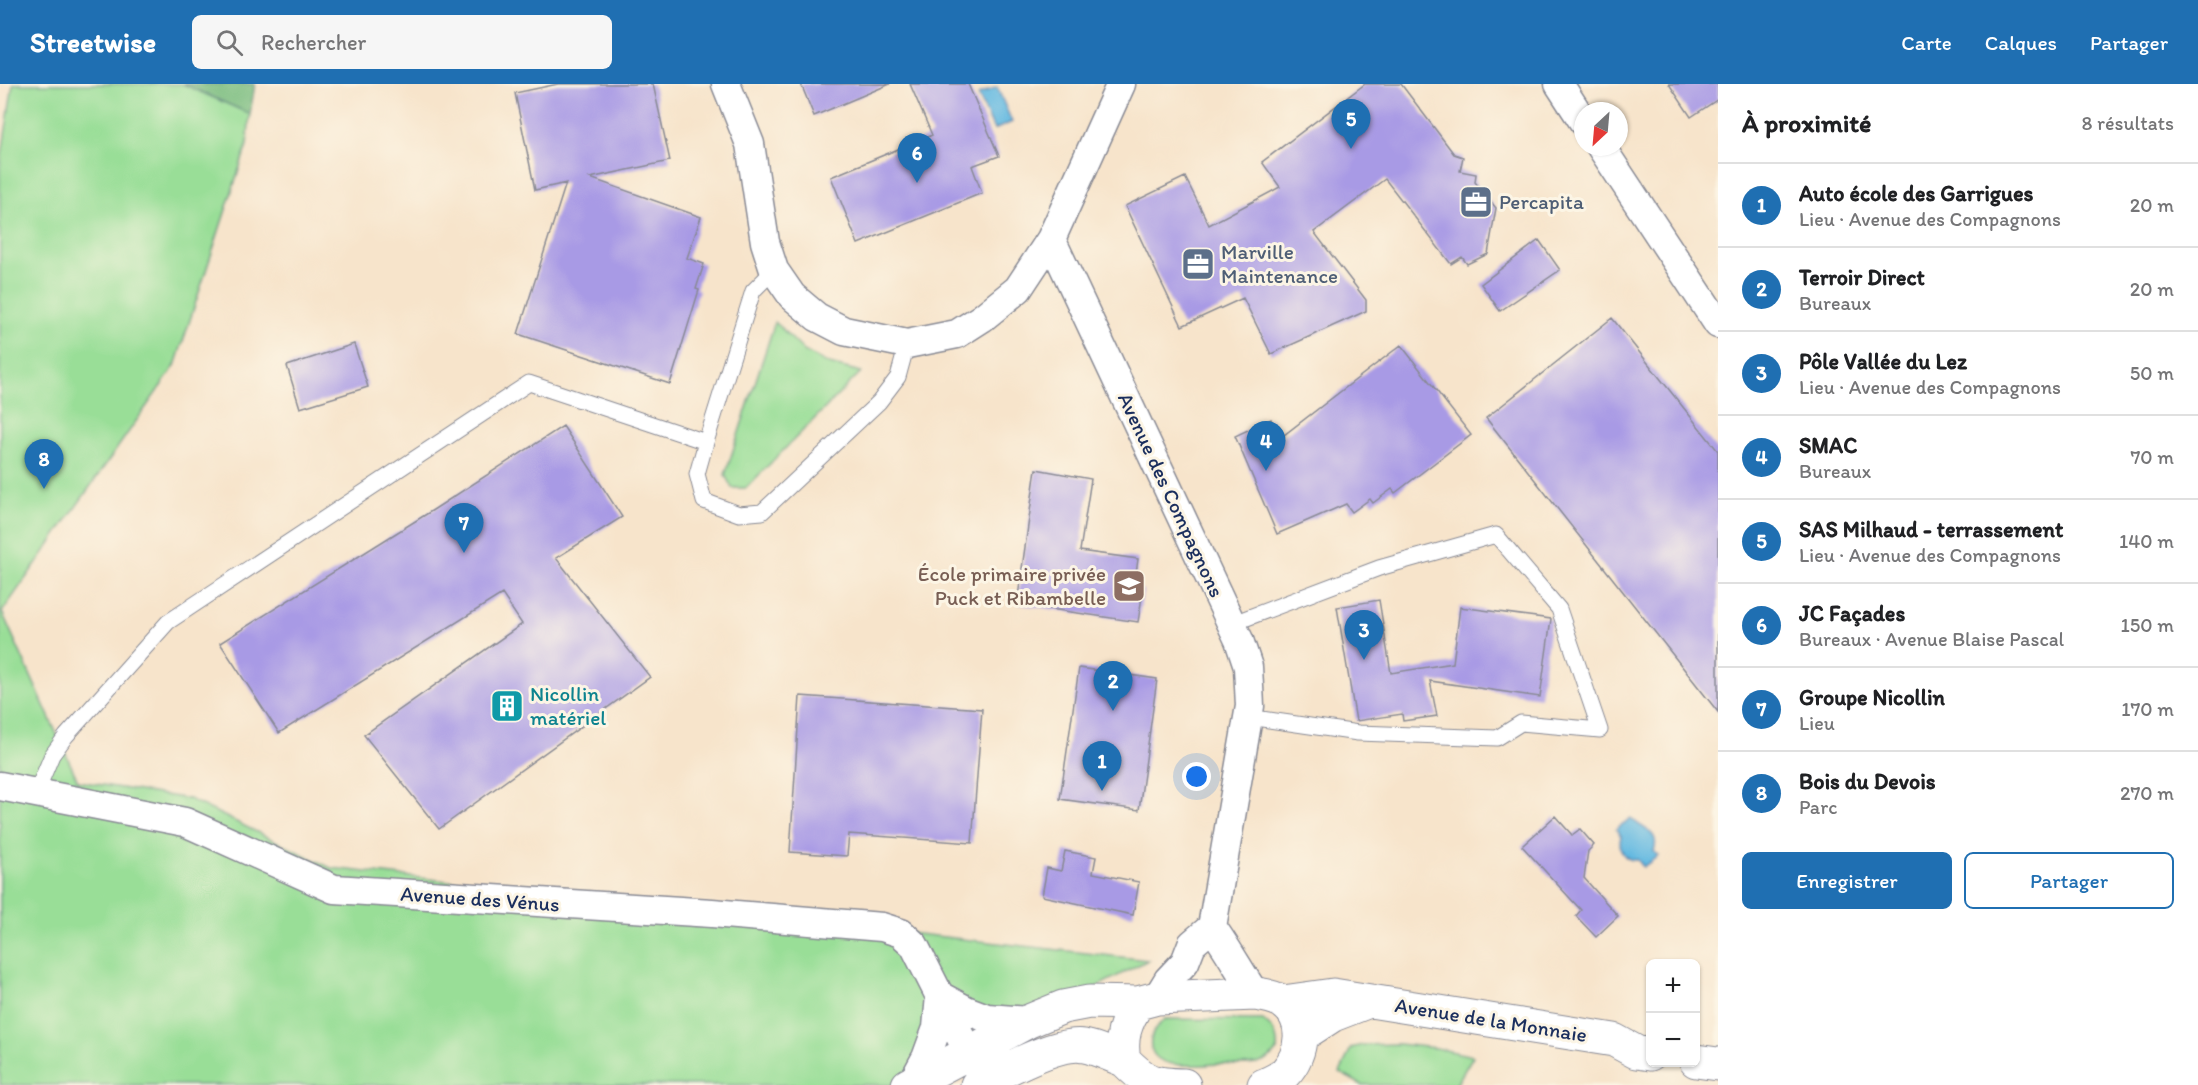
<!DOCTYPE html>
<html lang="fr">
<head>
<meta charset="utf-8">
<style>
  body { margin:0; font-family:Itim,sans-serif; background:#f6f6f6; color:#202124 }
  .controls { position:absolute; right:18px; bottom:18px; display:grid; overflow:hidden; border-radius:9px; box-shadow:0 2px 4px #0004 }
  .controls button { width:54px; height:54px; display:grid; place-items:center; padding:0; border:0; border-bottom:2px solid #e0e0e0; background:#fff; color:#202124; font:30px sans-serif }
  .compass { position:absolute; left:1574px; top:18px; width:54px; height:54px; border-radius:50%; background:#fff; box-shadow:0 2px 4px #0004; rotate:206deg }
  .you { position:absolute; left:1197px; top:693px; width:21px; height:21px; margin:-15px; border:4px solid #fff; border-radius:50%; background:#1a73e8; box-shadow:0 0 0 9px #1a73e833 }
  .badge { display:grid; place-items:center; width:39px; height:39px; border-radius:50%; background:#1f6fb2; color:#fff; font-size:20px; font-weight:700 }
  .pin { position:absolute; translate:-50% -50px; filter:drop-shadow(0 2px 3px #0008) }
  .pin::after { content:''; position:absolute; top:32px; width:21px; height:18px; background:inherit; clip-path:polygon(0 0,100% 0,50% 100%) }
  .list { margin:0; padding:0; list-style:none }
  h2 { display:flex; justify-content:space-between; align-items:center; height:78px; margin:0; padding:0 24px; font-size:26px }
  h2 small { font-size:20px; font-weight:400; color:#757577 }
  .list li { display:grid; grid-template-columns:39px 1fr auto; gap:18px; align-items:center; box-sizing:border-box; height:84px; padding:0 24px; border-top:2px solid #e0e0e0 }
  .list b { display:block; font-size:22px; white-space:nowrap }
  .list p { margin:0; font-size:20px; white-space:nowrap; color:#757577 }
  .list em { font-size:20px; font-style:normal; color:#757577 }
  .actions { display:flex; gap:12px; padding:18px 24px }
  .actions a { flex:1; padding:14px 0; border:2px solid #1f6fb2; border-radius:9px; text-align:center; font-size:21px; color:#1f6fb2 }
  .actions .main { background:#1f6fb2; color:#fff }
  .icon { flex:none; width:33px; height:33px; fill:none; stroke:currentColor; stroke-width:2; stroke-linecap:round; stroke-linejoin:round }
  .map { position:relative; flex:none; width:1718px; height:1001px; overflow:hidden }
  header { display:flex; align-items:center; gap:36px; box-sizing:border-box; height:84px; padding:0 30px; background:#1f6fb2; color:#fff }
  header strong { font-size:28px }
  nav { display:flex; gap:33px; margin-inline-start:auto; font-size:21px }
  .search { width:420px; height:54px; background:#f6f6f6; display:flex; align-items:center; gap:15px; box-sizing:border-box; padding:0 21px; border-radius:9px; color:#757577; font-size:22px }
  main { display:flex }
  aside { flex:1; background:#fff }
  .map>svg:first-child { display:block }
  .green { fill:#99de97; stroke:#5a867a; stroke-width:1.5 }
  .forest { fill:#7abd80; stroke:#4a766f; stroke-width:1.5 }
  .water { fill:#64b9e1; stroke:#4074a0; stroke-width:1.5 }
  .building { fill:#a89ae5 }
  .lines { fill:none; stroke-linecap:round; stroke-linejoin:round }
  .service-casing { stroke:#898a94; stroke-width:17 }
  .minor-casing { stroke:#898a94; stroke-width:31 }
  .tertiary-casing { stroke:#898a94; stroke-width:35 }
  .service { stroke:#fff; stroke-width:15 }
  .minor { stroke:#fff; stroke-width:28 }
  .tertiary { stroke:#fff; stroke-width:33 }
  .labels { text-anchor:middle; stroke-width:6; stroke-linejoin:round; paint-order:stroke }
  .service-label { font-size:21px; fill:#4e5e75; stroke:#fcf5e5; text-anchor:start }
  .street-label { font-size:21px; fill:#1b2f5e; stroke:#fcf5e5 }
  .education-label { font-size:21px; fill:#785e54; stroke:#fcf5e5; text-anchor:end }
  .culture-label { font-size:21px; fill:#0d838f; stroke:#fcf5e5; text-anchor:start }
</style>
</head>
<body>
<header>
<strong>Streetwise</strong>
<div class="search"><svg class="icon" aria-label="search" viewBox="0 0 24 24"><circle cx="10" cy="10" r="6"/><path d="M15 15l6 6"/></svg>Rechercher</div>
<nav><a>Carte</a><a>Calques</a><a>Partager</a></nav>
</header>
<main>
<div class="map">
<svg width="1718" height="1001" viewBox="0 0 1718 1001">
  <rect width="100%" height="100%" fill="#fcf5e5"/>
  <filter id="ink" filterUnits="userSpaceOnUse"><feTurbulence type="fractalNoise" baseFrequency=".0167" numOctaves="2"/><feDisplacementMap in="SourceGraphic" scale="12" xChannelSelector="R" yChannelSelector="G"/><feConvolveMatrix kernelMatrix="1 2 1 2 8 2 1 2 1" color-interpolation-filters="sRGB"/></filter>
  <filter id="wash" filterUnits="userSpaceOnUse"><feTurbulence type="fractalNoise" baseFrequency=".008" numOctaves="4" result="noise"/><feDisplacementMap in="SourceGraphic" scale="24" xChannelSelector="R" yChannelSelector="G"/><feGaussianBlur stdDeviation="1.35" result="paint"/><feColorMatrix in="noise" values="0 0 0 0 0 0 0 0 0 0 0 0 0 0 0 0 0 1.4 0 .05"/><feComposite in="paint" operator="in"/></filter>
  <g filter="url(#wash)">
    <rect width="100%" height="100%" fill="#f7e4cb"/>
    <path class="green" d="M 13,0 L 183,0 L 250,30 L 247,61 L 175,282 L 2,528 L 78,697 L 189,715 L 331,784 L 1148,876 L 909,1001 L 0,1001 L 0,83 Z
      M 775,238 L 804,267 L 829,280 L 861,288 L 746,404 L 732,404 L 725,391 Z
      M 1165,935 L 1263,936 C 1274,945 1278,951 1277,966 C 1274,969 1271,974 1267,976 C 1254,984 1232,980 1217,980 C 1199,981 1155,987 1151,963 C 1149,951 1156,943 1165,935 Z
      M 1398,960 L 1436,964 L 1473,972 L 1456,1001 L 1362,1001 L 1340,989 L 1351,964 L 1362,961 Z"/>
    <path class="forest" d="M 183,0 L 255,0 L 250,30 Z"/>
    <path class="water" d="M 997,3 L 1012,38 L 994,46 L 978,11 Z
      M 1631,734 C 1642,746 1661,747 1654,767 L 1658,772 L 1643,783 L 1638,776 C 1623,777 1618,765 1621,752 L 1616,745 Z"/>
    <g id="blocks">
      <path class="building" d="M 558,0 L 653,0 L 670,77 L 590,94 L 701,133 L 687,174 L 704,180 L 696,205 L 699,206 L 670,300 L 518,250 L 566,99 L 535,106 L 515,9 Z
        M 801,0 L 890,0 L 814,32 Z
        M 910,0 L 968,0 L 999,72 L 972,82 L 982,109 L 858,160 L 831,93 L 932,51 Z
        M 1365,0 L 1401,0 L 1454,70 L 1463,73 L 1460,87 L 1476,90 L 1475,98 L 1496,124 L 1488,170 L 1467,180 L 1462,173 L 1451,180 L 1385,95 L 1314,148 L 1366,216 L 1366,227 L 1271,270 L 1243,214 L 1182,242 L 1125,122 L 1185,93 L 1209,141 L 1280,103 L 1262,78 Z
        M 1669,0 L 1718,0 L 1718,15 L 1691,33 Z
        M 1539,156 L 1560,186 L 1500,227 L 1481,200 Z
        M 1612,234 L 1718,367 L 1718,628 L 1486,334 Z
        M 354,260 L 368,303 L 300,324 L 287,282 Z
        M 1401,261 L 1471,351 L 1395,409 L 1392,405 L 1373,419 L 1370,415 L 1352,428 L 1346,420 L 1277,450 L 1235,352 L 1271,335 L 1280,354 Z
        M 563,342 L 622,433 L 556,474 L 650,593 L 439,745 L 364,651 L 522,540 L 502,510 L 279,649 L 220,559 L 433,426 Z
        M 1036,385 L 1091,395 L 1080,467 L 1138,475 L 1134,504 L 1143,506 L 1138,538 L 1017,520 Z
        M 1379,516 L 1391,589 L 1453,579 L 1460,523 L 1551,535 L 1540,613 L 1430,597 L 1437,632 L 1403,637 L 1402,630 L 1356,637 L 1337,523 Z
        M 1079,584 L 1157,595 L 1139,726 L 1060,715 Z
        M 800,612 L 982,625 L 972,759 L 849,750 L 847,772 L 790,768 Z
        M 1555,732 L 1572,751 L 1580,745 L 1594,761 L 1588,767 L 1584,794 L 1618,832 L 1596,853 L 1576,832 L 1581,826 L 1522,762 Z
        M 1065,767 L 1096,773 L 1093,789 L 1139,798 L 1133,831 L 1042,812 L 1047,784 L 1061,787 Z"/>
    </g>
  </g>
  <g filter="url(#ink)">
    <use href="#blocks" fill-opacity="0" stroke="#898a94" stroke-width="1.5"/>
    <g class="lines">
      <g class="service-casing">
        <path id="service" d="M 774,186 L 753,207 L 706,358 L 697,390 L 704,417 L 739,430 L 762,428 L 879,318 L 898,293 L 907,260
          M 1231,540 L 1379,484 L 1496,451 L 1559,525 L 1600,646 L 1521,639 L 1497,654 L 1358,649 L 1248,633
          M 36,709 L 52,671 L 66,652 L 168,538 L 529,299 L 706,358"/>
      </g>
      <g class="minor-casing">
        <path id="minor" d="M 726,0 L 750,60 L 765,158 L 774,186 L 792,212 L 817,233 L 844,247 L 907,260 L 957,250 L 982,234 L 1018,205 L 1051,155 L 1121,0
          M 1559,0 L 1583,37
          M 1601,63 L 1718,240
          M 1051,155 L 1239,556 L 1248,583 L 1250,622 L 1212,843 L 1192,860 L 1185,878 L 1168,896 L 1157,914
          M 0,702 L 185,738 L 334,805 L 712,829 L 882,843 L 901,849 L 914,861 L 969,970
          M 1212,843 C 1228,865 1240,888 1255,910
          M 940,912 L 966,926 L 987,934 L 1029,937
          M 913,998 L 926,974 L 937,944 L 940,912"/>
      </g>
      <g class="tertiary-casing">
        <path id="tertiary" d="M 1283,918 L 1333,911 L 1614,956 L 1636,968 L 1650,970
          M 1138,919 C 1125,938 1120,954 1124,976 C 1147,999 1152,1000 1184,1001
          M 1302,951 L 1333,931 L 1369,917
          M 1696,977 L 1718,980
          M 908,1001 L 1029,937 L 1063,923 L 1089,918 L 1138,919 L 1157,914 L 1255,910 C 1264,911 1275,913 1283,918 C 1308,935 1303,970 1285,989 C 1279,995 1271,998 1264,1001
          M 977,1001 C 1001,988 1058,957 1084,962 C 1097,964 1111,972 1124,976"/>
      </g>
      <use href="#service" class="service"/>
      <use href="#minor" class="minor"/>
      <use href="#tertiary" class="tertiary"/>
    </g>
  </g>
  <defs>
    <g id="office-square" transform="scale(1.725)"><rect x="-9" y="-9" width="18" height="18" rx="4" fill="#5c6f8a" stroke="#fcf5e5"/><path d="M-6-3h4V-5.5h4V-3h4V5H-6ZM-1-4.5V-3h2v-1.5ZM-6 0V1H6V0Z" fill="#fff"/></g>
    <g id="school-square" transform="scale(1.725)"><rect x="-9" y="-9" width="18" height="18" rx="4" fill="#8d6e63" stroke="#fcf5e5"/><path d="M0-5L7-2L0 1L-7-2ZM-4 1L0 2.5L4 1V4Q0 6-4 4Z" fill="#fff"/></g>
    <g id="building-square" transform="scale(1.725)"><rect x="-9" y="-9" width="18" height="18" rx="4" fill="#0f9aa8" stroke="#fcf5e5"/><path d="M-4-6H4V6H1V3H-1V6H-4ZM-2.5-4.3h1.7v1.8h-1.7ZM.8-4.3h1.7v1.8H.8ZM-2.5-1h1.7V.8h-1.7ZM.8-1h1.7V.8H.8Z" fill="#fff"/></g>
  </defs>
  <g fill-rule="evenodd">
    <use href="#office-square" x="1476" y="118"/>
    <use href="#office-square" x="1198" y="180"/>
    <use href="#school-square" x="1129" y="502"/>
    <use href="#building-square" x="507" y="622"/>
  </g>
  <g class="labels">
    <g class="service-label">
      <text x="1499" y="125">Percapita</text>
      <text x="1221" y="175">Marville<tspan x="1221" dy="24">Maintenance</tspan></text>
    </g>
    <g class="street-label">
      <text transform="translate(1171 411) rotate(65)" y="7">Avenue des Compagnons</text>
      <text transform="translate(480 815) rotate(4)" y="7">Avenue des Vénus</text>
      <text transform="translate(1491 936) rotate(9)" y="7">Avenue de la Monnaie</text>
    </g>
    <g class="education-label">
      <text x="1106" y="497">École primaire privée<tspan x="1106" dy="24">Puck et Ribambelle</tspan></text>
    </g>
    <g class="culture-label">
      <text x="530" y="617">Nicollin<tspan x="530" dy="24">matériel</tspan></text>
    </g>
  </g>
</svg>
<div class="controls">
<button>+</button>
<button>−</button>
</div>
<svg class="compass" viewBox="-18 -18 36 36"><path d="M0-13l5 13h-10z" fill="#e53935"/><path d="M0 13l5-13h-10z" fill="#757577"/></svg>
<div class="you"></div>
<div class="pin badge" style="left:1102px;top:707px">1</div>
<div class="pin badge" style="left:1113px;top:627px">2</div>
<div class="pin badge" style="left:1364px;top:576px">3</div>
<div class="pin badge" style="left:1266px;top:387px">4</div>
<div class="pin badge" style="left:1351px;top:65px">5</div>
<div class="pin badge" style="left:917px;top:99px">6</div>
<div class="pin badge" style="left:464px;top:469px">7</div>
<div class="pin badge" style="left:44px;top:405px">8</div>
</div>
<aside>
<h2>À proximité<small>8 résultats</small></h2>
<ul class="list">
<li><span class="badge">1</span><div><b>Auto école des Garrigues</b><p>Lieu · Avenue des Compagnons</p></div><em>20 m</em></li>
<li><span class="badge">2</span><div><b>Terroir Direct</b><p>Bureaux</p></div><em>20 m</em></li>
<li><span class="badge">3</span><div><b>Pôle Vallée du Lez</b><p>Lieu · Avenue des Compagnons</p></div><em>50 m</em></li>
<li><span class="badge">4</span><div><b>SMAC</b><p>Bureaux</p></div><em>70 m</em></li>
<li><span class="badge">5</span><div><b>SAS Milhaud - terrassement</b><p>Lieu · Avenue des Compagnons</p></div><em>140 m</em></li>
<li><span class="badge">6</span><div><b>JC Façades</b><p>Bureaux · Avenue Blaise Pascal</p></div><em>150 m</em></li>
<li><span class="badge">7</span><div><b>Groupe Nicollin</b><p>Lieu</p></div><em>170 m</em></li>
<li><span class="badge">8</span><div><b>Bois du Devois</b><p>Parc</p></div><em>270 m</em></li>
</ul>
<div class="actions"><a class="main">Enregistrer</a><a>Partager</a></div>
</aside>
</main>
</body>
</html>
